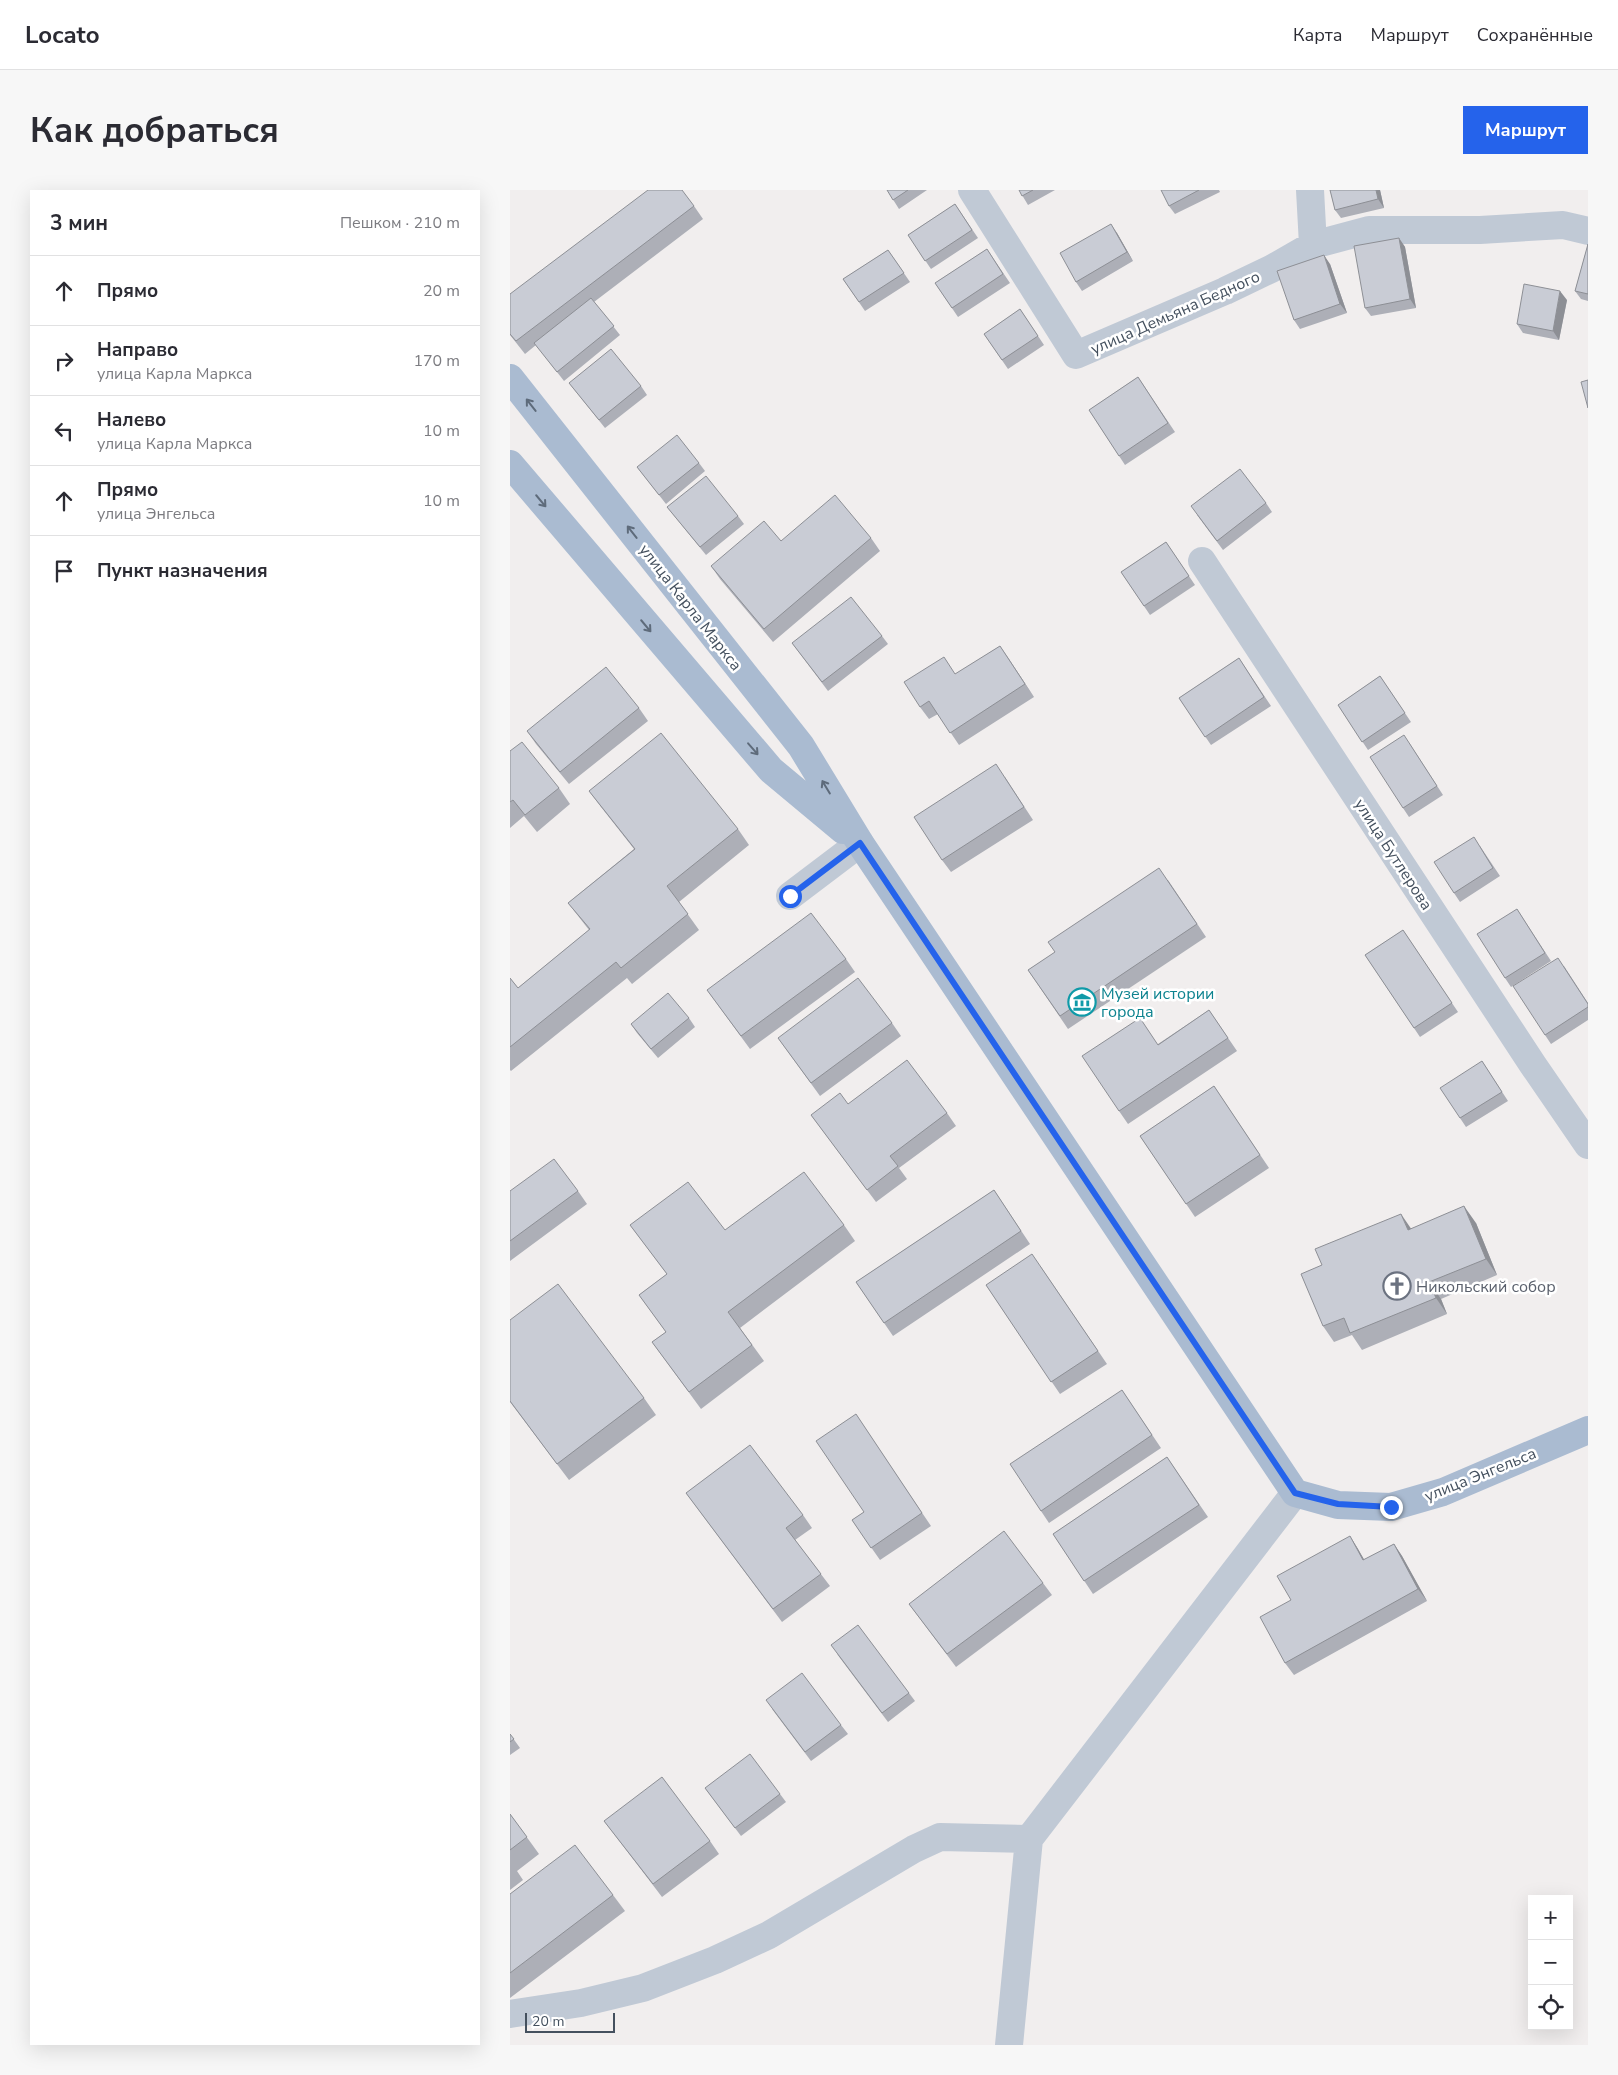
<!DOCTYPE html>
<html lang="ru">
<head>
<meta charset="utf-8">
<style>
  body { margin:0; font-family:"Nunito Sans",sans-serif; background:#f7f7f7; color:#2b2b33 }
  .controls { position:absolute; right:15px; bottom:15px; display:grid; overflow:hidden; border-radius:0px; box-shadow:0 5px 20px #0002 }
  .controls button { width:45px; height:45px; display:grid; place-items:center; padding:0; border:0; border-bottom:1px solid #e1e1e2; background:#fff; color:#2b2b33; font:25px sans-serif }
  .scale { position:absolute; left:15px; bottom:12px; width:90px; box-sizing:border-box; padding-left:5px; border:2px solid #44505e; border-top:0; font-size:14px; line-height:18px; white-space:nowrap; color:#44505e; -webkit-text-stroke:4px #fff; paint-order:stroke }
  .stop { position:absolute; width:15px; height:15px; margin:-11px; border:4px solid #2563eb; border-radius:50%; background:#fff }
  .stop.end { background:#2563eb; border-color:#fff; box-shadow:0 1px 5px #0008 }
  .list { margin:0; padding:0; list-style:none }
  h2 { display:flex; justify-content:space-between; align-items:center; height:65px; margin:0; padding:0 20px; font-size:21px }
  h2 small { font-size:16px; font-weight:400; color:#7c7c81 }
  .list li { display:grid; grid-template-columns:32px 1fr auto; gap:15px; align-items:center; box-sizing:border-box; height:70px; padding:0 20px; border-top:1px solid #e1e1e2 }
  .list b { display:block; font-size:19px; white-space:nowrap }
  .list p { margin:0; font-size:16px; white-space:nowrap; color:#7c7c81 }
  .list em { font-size:16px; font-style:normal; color:#7c7c81 }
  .icon { flex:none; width:28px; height:28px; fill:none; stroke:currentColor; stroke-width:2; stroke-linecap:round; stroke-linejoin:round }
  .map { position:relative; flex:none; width:1078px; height:1855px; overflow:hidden; border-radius:0px }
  header { display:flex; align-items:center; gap:30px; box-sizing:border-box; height:70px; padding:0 25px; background:#fff; border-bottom:1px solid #e1e1e2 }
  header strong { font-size:24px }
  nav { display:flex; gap:28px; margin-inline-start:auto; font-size:18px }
  .intro { display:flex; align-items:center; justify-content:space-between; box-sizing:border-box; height:120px; padding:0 30px }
  h1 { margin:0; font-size:35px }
  .button { padding:12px 22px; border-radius:0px; background:#2563eb; color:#fff; font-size:18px; font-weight:700 }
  main { display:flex; gap:30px; padding:0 30px }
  aside { flex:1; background:#fff; border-radius:0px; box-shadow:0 5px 20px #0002 }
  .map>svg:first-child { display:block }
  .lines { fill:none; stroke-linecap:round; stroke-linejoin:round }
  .minor { stroke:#c0c9d5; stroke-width:28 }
  .major { stroke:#aabbd1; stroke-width:28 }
  .wall { fill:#adafb7 }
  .shaded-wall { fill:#8d8f95 }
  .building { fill:#c9ccd5; stroke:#8d8f95 }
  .oneway { stroke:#5e6b7b }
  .route { stroke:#2563eb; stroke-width:6 }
  .labels { text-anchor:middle; stroke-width:5; stroke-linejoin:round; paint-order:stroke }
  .street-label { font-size:16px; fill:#44505e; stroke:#fff }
  .culture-label { font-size:16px; fill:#0d838f; stroke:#fff; text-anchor:start }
  .worship-label { font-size:16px; fill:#5b616d; stroke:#fff; text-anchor:start }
</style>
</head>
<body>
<header>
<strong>Locato</strong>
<nav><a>Карта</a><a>Маршрут</a><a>Сохранённые</a></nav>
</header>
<div class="intro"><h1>Как добраться</h1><a class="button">Маршрут</a></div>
<main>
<aside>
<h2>3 мин<small>Пешком · 210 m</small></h2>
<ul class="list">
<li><svg class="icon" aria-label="ahead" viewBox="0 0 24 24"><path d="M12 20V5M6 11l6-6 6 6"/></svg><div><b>Прямо</b></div><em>20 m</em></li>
<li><svg class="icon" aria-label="right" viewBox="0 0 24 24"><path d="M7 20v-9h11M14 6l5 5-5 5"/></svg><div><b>Направо</b><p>улица Карла Маркса</p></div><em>170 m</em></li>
<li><svg class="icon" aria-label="left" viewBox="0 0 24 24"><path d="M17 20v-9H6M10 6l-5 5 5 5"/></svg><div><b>Налево</b><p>улица Карла Маркса</p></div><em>10 m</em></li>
<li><svg class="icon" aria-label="ahead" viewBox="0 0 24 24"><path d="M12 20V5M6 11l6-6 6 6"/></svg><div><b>Прямо</b><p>улица Энгельса</p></div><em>10 m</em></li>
<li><svg class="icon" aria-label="arrive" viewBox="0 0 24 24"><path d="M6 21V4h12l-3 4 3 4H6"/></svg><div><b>Пункт назначения</b></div></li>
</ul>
</aside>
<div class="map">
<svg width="1078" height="1855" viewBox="0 0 1078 1855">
  <rect width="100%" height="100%" fill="#f1eeee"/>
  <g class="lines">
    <path class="minor" d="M 462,0 L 566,165 L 715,101 L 761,79 L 803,55 L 859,40 L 970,40 L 1053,35 L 1078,41
      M 800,0 L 803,55
      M 692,371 L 1023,875 L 1078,955
      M 280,706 L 350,653
      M 0,1824 L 71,1813 L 133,1798 L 205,1770 L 259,1745 L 404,1659 L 430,1647 L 519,1649 L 785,1303
      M 499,1855 L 519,1649"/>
    <path class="major" d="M 0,188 L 291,556 L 350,653 L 785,1303 L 828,1315 L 881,1317 L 933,1302 L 1078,1240
      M 0,274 L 261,580 L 333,640"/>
  </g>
  <path class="wall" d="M 377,0 L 417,0 L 389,19 Z
    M 509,0 L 545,0 L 518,15 Z
    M 651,0 L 709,0 L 710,2 L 665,24 L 659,16 Z
    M 820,0 L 870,0 L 874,18 L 831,28 L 825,20 Z
    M 445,14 L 468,48 L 421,79 L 398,45 Z
    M 184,16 L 193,29 L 84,112 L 110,145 L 54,191 L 26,155 L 15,164 L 0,145 L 0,104 Z
    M 607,43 L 623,71 L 572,101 L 566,92 Z
    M 889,48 L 895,57 L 906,118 L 861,126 L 855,118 Z
    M 1078,54 L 1078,111 L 1071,109 L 1065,101 Z
    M 477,59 L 500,93 L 448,127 L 425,93 Z
    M 378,60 L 400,92 L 355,121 L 333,89 Z
    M 820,74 L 837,123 L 790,139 L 784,130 Z
    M 1057,110 L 1049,150 L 1013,143 L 1007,134 Z
    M 510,119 L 534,155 L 498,179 L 474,144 Z
    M 628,187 L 665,242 L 615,275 L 579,220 Z
    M 59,193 L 131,196 L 137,205 L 95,238 Z
    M 189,273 L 195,281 L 156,314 L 127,277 Z
    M 756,313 L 762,322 L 713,360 L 687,325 Z
    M 157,317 L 228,326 L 234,334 L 196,365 Z
    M 361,348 L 370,361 L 263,452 L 210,389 L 201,376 Z
    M 656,352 L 685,395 L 640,425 L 611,382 Z
    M 372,446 L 378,454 L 318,501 L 282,453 Z
    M 490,456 L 524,507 L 449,555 L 428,524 L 419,529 L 410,517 L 446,484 Z
    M 729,468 L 761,516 L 701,555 L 669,508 Z
    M 870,486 L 901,532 L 858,560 L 828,515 Z
    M 129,518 L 138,531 L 59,594 L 26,554 L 17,541 Z
    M 900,554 L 933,605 L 899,627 L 893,618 Z
    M 0,561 L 49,598 L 60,614 L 27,642 L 14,626 L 0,638 Z
    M 495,587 L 523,630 L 441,682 L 432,670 Z
    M 79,601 L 228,639 L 239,655 L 169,712 L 189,740 L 122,794 L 117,788 L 1,881 L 0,880 L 0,788 L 8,798 L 79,740 L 58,713 L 124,659 L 91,617 Z
    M 970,656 L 990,686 L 950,712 L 944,703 Z
    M 658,690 L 696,747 L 558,839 L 518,780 Z
    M 1007,719 L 1041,771 L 1001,797 L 995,788 Z
    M 893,740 L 948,822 L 910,847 L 855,765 Z
    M 336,769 L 345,782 L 240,859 L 197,800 Z
    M 1054,776 L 1078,813 L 1078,830 L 1041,854 L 1035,845 Z
    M 699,820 L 727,861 L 618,934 L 609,921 L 648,854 Z
    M 179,828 L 185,837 L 148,868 L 127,843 L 121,834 Z
    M 382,833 L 391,846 L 310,906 L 268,848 Z
    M 972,871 L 998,911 L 956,937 L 950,928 Z
    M 704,896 L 759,978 L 685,1027 L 630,946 Z
    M 338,914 L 437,923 L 446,936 L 389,978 L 397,989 L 366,1012 L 301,925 Z
    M 484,1000 L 520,1054 L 383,1146 L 346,1092 Z
    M 0,1001 L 68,1001 L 77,1014 L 0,1071 Z
    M 966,1033 L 987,1085 L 931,1109 L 937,1124 L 852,1160 L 842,1145 L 824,1152 L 813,1136 L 902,1039 Z
    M 120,1035 L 215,1040 L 334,1035 L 345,1051 L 230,1138 L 254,1171 L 191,1219 L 142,1152 L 156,1142 L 129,1105 L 157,1084 Z
    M 531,1077 L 597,1174 L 550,1204 L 476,1095 Z
    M 0,1130 L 134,1208 L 146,1225 L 59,1290 L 0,1212 Z
    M 612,1200 L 651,1258 L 539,1333 L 531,1321 Z
    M 354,1237 L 421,1336 L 370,1370 L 342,1330 L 354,1322 Z
    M 657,1267 L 698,1327 L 583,1404 L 543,1344 Z
    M 176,1303 L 293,1325 L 302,1338 L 285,1350 L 320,1396 L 272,1432 Z
    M 840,1346 L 848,1359 L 854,1370 L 884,1354 L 892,1366 L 917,1411 L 784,1485 L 775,1473 L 781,1410 Z
    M 533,1393 L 542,1405 L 446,1477 L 399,1414 Z
    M 327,1464 L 399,1503 L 405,1511 L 378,1532 Z
    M 262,1519 L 331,1535 L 338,1544 L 301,1571 Z
    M 0,1544 L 10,1558 L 0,1565 Z
    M 195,1598 L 270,1604 L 276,1612 L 231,1646 Z
    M 0,1624 L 29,1664 L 7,1681 L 13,1690 L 0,1700 Z
    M 94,1631 L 200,1651 L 209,1664 L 152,1707 Z
    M 0,1704 L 103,1705 L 115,1721 L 0,1808 Z"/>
  <path class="shaded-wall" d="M 866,0 L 870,0 L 874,18 L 868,9 Z
    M 601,34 L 607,43 L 623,71 L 617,62 Z
    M 889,48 L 895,57 L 906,118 L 900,109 Z
    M 814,65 L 820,74 L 837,123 L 830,114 Z
    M 1050,101 L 1057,110 L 1049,150 L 1043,141 Z
    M 490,456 L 499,469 L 524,507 L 515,494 Z
    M 954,1016 L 966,1033 L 987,1085 L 976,1069 Z
    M 891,1024 L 902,1040 L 898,1040 Z
    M 919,1092 L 931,1109 L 937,1124 L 926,1108 Z
    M 840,1346 L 848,1359 L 862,1383 L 853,1370 Z
    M 884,1354 L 892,1366 L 917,1411 L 908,1399 Z"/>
  <path class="building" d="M 138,0 L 172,0 L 184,16 L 6,151 L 0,144 L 0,104 Z
    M 377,0 L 398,0 L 383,10 Z
    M 509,0 L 523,0 L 512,6 Z
    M 651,0 L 689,0 L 659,16 Z
    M 820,0 L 866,0 L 868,9 L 825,20 Z
    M 445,14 L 462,40 L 415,71 L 398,45 Z
    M 601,34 L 617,62 L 566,92 L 550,63 Z
    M 889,48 L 900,109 L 855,118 L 844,56 Z
    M 1078,54 L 1078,104 L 1065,101 Z
    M 477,59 L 493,84 L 442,118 L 425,93 Z
    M 378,60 L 394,83 L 349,112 L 333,89 Z
    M 814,65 L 830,114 L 784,130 L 767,81 Z
    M 1014,94 L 1050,101 L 1043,141 L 1007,134 Z
    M 81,108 L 104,136 L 47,182 L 24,153 Z
    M 510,119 L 528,146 L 492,170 L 474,144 Z
    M 101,159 L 131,196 L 89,230 L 59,193 Z
    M 628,187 L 658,233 L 609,266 L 579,220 Z
    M 1078,190 L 1078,218 L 1071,192 Z
    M 167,245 L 189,273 L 149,305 L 127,277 Z
    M 730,279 L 756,313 L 707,351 L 681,316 Z
    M 196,286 L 228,326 L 190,357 L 157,317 Z
    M 325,305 L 361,348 L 254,439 L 201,376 L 254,331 L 271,351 Z
    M 656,352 L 679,386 L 634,416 L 611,382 Z
    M 341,407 L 372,446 L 312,492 L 282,453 Z
    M 490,456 L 515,494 L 440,543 L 419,511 L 410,517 L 394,492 L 434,467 L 445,484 Z
    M 729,468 L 754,507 L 695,547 L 669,508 Z
    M 96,477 L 129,518 L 50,582 L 17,541 Z
    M 870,486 L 895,523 L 852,552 L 828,515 Z
    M 151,543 L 228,639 L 157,696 L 178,724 L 111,778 L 106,772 L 0,857 L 0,788 L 8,798 L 80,739 L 58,713 L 125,659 L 79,601 Z
    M 894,545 L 927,596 L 893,618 L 860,567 Z
    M 12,552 L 49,598 L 15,625 L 3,610 L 0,612 L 0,561 Z
    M 486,574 L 514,617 L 432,670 L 404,627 Z
    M 964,647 L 983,678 L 944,703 L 924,672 Z
    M 649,678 L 687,734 L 550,826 L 518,780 L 545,762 L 538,752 Z
    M 1007,719 L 1035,763 L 995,788 L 967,744 Z
    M 301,723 L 336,769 L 231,846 L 197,800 Z
    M 893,740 L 942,813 L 904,838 L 855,765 Z
    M 1048,768 L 1078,814 L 1078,817 L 1035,845 L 1003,796 Z
    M 348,788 L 382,833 L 301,893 L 268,848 Z
    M 158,803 L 179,828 L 141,859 L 121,834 Z
    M 699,820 L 718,848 L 609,921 L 572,866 L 630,828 L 648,855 Z
    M 397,870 L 437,923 L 380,966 L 388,976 L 357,1000 L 301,925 L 330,903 L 338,914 Z
    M 972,871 L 992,902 L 950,928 L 930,898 Z
    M 704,896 L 750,965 L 676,1014 L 630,946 Z
    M 44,969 L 68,1001 L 0,1051 L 0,1001 Z
    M 294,982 L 334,1035 L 218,1122 L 242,1155 L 179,1202 L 142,1152 L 156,1142 L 129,1105 L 157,1084 L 120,1035 L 178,992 L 215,1040 Z
    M 484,1000 L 511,1041 L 374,1133 L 346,1092 Z
    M 954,1016 L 976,1069 L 919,1092 L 926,1108 L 840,1143 L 834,1128 L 813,1136 L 791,1084 L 812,1075 L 805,1059 L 891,1024 L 898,1040 Z
    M 522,1064 L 588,1161 L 541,1192 L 476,1095 Z
    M 48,1094 L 134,1208 L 47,1274 L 0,1211 L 0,1130 Z
    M 612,1200 L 642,1245 L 531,1321 L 500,1274 Z
    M 346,1224 L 412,1323 L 361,1358 L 342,1330 L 354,1322 L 306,1251 Z
    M 240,1255 L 293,1325 L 276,1338 L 311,1384 L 263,1419 L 176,1303 Z
    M 657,1267 L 689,1315 L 574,1391 L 543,1344 Z
    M 494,1341 L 533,1393 L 437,1464 L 399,1414 Z
    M 840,1346 L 853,1370 L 884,1354 L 908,1399 L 775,1473 L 750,1427 L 781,1410 L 767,1386 Z
    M 348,1435 L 399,1503 L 372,1523 L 321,1455 Z
    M 292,1483 L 331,1535 L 295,1562 L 256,1510 Z
    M 0,1544 L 4,1549 L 0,1552 Z
    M 240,1564 L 270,1604 L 225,1638 L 195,1598 Z
    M 152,1587 L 200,1651 L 143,1694 L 94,1631 Z
    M 0,1624 L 17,1647 L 0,1660 Z
    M 65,1655 L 103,1705 L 0,1783 L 0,1704 Z"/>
  <defs><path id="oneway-shaft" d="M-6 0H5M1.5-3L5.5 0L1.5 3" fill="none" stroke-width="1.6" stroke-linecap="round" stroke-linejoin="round" transform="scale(1.25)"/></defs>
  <g class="oneway">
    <use href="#oneway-shaft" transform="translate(21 215) rotate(-128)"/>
    <use href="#oneway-shaft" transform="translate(31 311) rotate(50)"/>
    <use href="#oneway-shaft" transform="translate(122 342) rotate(-128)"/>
    <use href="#oneway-shaft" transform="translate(136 436) rotate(50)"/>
    <use href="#oneway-shaft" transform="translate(243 559) rotate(49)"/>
    <use href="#oneway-shaft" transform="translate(316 597) rotate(-121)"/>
  </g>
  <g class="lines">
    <path class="route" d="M 280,706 L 350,653 L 785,1303 L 828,1314 L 881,1317"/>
  </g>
  <defs>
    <g id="museum-ring" transform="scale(1.4375)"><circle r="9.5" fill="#fff" stroke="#0f9aa8" stroke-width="1.5"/><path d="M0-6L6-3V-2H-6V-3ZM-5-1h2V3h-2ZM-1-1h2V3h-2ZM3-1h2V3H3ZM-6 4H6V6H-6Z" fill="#0f9aa8"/></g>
    <g id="church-ring" transform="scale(1.4375)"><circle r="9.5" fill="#fff" stroke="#6b7280" stroke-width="1.5"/><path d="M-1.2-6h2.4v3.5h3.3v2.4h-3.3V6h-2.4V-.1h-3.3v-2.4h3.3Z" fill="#6b7280"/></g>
  </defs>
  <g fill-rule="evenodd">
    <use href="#museum-ring" x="572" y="812"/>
    <use href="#church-ring" x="887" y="1096"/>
  </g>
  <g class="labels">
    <g class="street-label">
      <text transform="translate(665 122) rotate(-24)" y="6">улица Демьяна Бедного</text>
      <text transform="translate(181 417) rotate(52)" y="6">улица Карла Маркса</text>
      <text transform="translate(884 664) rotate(57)" y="6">улица Бутлерова</text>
      <text transform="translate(970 1284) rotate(-22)" y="6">улица Энгельса</text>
    </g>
    <g class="culture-label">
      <text x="591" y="809">Музей истории<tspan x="591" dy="18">города</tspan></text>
    </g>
    <g class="worship-label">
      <text x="906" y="1102">Никольский собор</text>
    </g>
  </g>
</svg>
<div class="controls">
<button>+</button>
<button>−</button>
<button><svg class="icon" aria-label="locate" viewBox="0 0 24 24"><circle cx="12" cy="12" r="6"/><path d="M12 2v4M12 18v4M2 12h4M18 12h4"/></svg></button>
</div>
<div class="scale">20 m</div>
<div class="stop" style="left:280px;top:706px"></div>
<div class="stop end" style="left:881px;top:1317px"></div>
</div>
</main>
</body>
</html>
